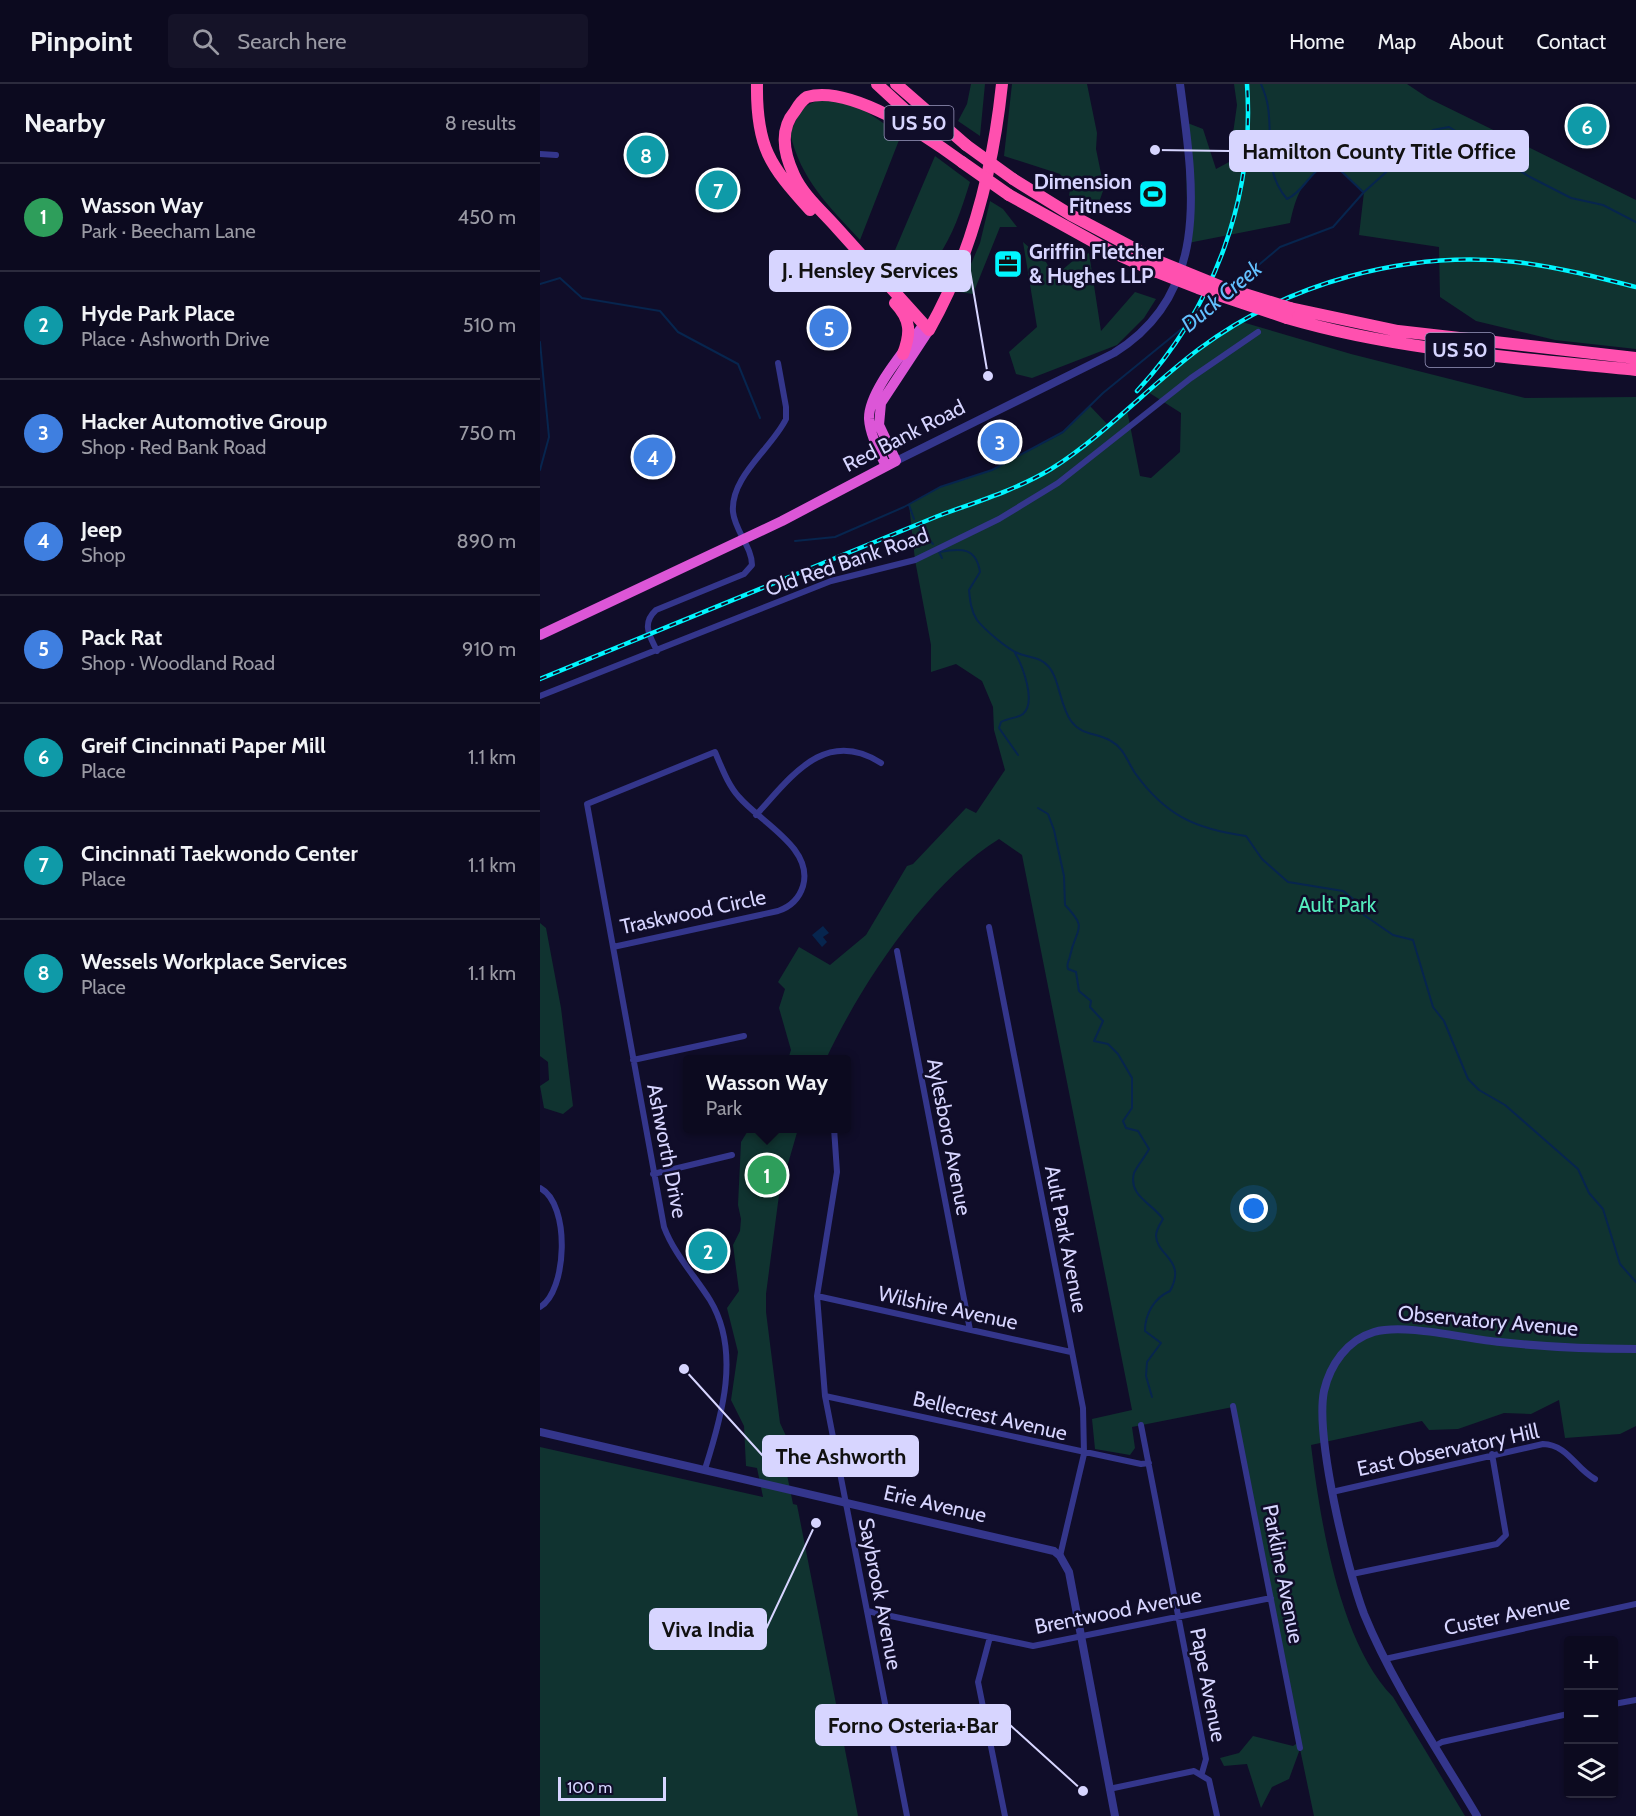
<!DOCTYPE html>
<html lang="en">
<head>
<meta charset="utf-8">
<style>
  body { margin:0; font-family:Cabin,sans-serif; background:#151328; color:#f1f3f6 }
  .controls { position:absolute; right:18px; bottom:18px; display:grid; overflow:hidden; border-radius:6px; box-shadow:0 2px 4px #0004 }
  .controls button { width:54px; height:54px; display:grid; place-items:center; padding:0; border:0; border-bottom:2px solid #2c2b3d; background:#0c0a1f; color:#f1f3f6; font:30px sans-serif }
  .scale { position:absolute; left:18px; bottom:15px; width:108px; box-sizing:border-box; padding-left:6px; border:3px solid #d7d5ff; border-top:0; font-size:16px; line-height:21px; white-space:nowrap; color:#d7d5ff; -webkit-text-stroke:4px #100d29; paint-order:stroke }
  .you { position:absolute; left:714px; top:1125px; width:21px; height:21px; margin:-15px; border:4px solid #fff; border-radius:50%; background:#1a73e8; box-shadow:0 0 0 9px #1a73e833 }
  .badge { display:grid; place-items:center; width:39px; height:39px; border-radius:50%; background:#7c3aed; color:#fff; font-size:20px; font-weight:700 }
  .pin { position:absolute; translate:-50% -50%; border:3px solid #fff; box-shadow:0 2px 6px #0006 }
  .popup { position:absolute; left:143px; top:971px; width:168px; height:78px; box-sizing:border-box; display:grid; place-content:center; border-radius:6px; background:#0c0a1f; filter:drop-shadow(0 2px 4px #0005); font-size:20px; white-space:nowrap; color:#9a9aa4 }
  .popup b { font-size:22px; color:#f1f3f6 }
  .popup::after { content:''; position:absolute; left:50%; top:100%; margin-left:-12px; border:12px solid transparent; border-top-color:#0c0a1f }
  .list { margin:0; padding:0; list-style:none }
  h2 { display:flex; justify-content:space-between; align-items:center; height:78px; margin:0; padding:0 24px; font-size:26px }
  h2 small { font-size:20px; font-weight:400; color:#9a9aa4 }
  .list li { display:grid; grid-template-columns:39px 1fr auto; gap:18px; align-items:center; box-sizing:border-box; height:108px; padding:0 24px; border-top:2px solid #2c2b3d }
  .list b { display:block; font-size:22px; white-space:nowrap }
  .list p { margin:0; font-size:20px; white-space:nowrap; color:#9a9aa4 }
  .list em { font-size:20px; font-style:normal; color:#9a9aa4 }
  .icon { flex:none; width:33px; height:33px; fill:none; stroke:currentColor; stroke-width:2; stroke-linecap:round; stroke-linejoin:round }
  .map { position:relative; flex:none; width:1096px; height:1732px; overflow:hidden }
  header { display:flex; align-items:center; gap:36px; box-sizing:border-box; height:84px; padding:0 30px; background:#0c0a1f; border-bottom:2px solid #2c2b3d }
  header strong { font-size:28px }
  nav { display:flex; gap:33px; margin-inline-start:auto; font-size:21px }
  .search { width:420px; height:54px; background:#151328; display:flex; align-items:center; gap:15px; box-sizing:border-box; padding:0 21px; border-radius:6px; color:#9a9aa4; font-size:22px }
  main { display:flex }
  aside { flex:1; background:#0c0a1f }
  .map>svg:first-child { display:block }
  .green { fill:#103330 }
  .water { fill:#07254e }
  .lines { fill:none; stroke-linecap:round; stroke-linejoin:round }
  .stream { stroke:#07254e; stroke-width:2 }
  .minor { stroke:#34368c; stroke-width:6 }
  .tertiary { stroke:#34368c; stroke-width:8 }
  .trunk { stroke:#dc56d7; stroke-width:10 }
  .motorway { stroke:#ff50af; stroke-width:12 }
  .rail-casing { stroke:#01f6ff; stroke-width:4.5 }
  .rail { stroke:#100d29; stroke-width:2; stroke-dasharray:7; stroke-linecap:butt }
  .motorway-bridge { stroke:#ff50af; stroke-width:12 }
  .labels { text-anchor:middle; stroke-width:5; stroke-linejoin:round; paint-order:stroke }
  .shield { fill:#100d29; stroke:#9b99bf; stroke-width:1.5 }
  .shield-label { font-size:20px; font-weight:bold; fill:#d7d5ff }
  .poi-label { font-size:21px; font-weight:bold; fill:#d7d5ff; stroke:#100d29; text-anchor:end }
  .street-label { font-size:21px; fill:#d7d5ff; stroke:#100d29 }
  .park-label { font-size:21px; fill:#54ebbc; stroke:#100d29 }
  .water-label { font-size:22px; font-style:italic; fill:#63c1ff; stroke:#100d29 }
  .leader { fill:none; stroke:#d7d5ff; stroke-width:2 }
  .callout-dot { fill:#d7d5ff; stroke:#100d29; stroke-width:2 }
  .callout { fill:#d7d5ff; stroke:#d7d5ff; stroke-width:2 }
  .callout-label { font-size:22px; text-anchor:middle; font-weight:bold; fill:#111 }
</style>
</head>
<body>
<header>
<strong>Pinpoint</strong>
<div class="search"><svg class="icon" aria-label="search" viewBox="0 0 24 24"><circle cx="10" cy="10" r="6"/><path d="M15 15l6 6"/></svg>Search here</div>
<nav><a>Home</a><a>Map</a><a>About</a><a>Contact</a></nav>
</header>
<main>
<aside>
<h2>Nearby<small>8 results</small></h2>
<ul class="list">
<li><span class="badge" style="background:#2e9e5b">1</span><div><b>Wasson Way</b><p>Park · Beecham Lane</p></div><em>450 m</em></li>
<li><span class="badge" style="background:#0f9aa8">2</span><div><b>Hyde Park Place</b><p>Place · Ashworth Drive</p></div><em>510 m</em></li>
<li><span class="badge" style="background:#3f7fe0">3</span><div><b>Hacker Automotive Group</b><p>Shop · Red Bank Road</p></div><em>750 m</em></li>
<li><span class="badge" style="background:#3f7fe0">4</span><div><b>Jeep</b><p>Shop</p></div><em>890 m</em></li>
<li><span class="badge" style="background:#3f7fe0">5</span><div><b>Pack Rat</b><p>Shop · Woodland Road</p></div><em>910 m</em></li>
<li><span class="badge" style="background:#0f9aa8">6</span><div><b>Greif Cincinnati Paper Mill</b><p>Place</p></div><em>1.1 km</em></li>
<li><span class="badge" style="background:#0f9aa8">7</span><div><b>Cincinnati Taekwondo Center</b><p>Place</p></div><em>1.1 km</em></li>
<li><span class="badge" style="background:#0f9aa8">8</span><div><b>Wessels Workplace Services</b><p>Place</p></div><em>1.1 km</em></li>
</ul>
</aside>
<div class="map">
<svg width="1096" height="1732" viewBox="0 0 1096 1732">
  <rect width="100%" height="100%" fill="#100d29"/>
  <path class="green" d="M 431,0 L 445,0 L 440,52 L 418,37 L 427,20 Z
    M 472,0 L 547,0 L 557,49 L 556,65 L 564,104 L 557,124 L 528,120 L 530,105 L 520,90 L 464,72 Z
    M 694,0 L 867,0 L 888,14 L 1096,116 L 1096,265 L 1015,256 L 936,237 L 900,213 L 899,163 L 819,151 L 824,108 L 800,86 L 779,85 C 760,100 755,116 750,139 L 648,159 L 645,38 L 663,45 L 676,85 L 689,78 L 697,21 Z
    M 284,13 L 315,20 L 361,51 L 320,156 C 288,121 261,96 250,49 L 262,24 Z
    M 395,72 L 430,98 C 415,146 405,172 368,208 L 347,185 Z
    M 450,117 L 463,125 L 477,143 L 460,143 L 433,210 L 419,208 L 440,159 Z
    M 483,158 L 506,178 L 514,193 L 535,175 L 549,169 L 561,247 L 595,208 L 616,215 L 604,234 L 577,261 L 492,294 L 476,290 L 469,268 L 497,243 Z
    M 702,238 L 811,270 L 985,314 L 1096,313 L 1096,1342 L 1080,1350 L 1025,1354 L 1019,1316 L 991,1330 L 964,1329 L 918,1345 L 889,1346 L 882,1337 L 771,1361 C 780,1435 799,1558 853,1613 L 925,1732 L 774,1732 L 760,1665 L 749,1695 L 732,1703 L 721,1724 L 707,1680 L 684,1682 L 680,1674 L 699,1669 L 713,1652 L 753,1662 L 759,1658 L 693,1323 L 592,1343 L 595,1364 L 590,1371 L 555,1365 L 552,1335 L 592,1326 L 482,771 L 459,755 C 388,799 321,900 286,975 L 248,975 L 251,966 L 239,924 L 245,905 L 238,898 L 259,863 L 290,881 L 326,851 L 367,782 L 373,780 L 426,724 L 436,729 L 465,686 L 454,646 L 453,623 L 442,597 L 416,580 L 391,588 L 391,561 L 375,476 L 369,420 L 400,403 L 452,386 L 523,349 L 550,322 L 569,342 L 587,326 L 600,392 L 611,394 L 640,368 L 641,329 L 608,308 L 660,265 Z
    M 0,839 L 6,844 L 21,924 L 33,1022 L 23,1030 L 4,1024 L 0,1002 L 9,996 L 8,978 L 0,972 Z
    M 209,1045 L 258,1045 L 239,1111 L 226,1210 L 226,1228 L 240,1339 L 246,1352 L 244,1376 L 253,1420 L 257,1421 L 259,1431 L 318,1732 L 0,1732 L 0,1363 L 223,1413 L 217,1384 L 206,1382 L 204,1342 L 191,1316 L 198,1268 L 187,1224 L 199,1207 L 193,1161 L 200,1147 L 201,1135 L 198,1121 L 201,1058 Z"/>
  <path class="water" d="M 283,842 L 289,849 L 283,853 L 287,858 L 282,863 L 272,851 Z"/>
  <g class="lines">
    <path class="stream" d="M 721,0 C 724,7 727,15 728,23 C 733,57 723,87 747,115 C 761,109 767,94 779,85 L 800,86 L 823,108
      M 0,200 L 20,194 L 42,214 L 120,227 L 138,248 L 198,280 L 220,334
      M 695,201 L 740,163 L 793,143 L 824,108 L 893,46 L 909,43 L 990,93 L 1031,114 L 1063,121 L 1096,138
      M 0,258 L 9,353 L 0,386
      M 369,421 L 374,435
      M 379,445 L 393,460
      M 255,457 L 295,453 L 364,423 L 400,403 L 452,386 L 523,348 L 563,309 L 677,216
      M 402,474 L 399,468 C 421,464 436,463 440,488 L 429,506 C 430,516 431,527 437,536 C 444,545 469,567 480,570 C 491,574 500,573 508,582 C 519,593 520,622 531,637 C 542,652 556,648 571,657 C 584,664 587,677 595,689 C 625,731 655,745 706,752 L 722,775 L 748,798 L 803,807 L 817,818 L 824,831 L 853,851 L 873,856 L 893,923 L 904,937 L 928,995 L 939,1006 L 965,1021 L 1038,1085 L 1049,1109 L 1063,1125 L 1080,1180 L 1096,1198
      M 475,569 C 482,581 497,618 483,630 C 478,634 468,634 461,638 L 459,644 L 478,671
      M 498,724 L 508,730 L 514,746 L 524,792 L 525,821 C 549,846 536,843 530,872 C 529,878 526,879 528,885 L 536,888 L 539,907 L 551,917 L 550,923 L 563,937 L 554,957 L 568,960 L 578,970 L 592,994 L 592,1024 L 583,1037 L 586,1044 L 598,1047 L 609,1065 C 605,1073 597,1082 594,1089 C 588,1112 612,1119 623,1135 C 620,1140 616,1146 616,1152 C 617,1172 647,1176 630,1207 C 614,1214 605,1230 605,1247 L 621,1259 L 607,1278 L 606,1292 L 612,1313"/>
    <path class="minor" d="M 0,70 L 16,71
      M 117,567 C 110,552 101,540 116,526 L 204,490 L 212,481 C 212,463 195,447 193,428 C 190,393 232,364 246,335 L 246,323 L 238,279
      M 0,612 L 291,497 L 375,476 L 459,435 L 518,399 L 651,294 L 718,248
      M 216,731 C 251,693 285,643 341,679
      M 449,843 L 543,1324 L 544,1370 L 520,1472
      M 73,863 L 238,827 C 250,823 259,815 263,802 C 274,764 220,738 199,713 C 188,701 182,684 175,668 L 47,720 L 124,1143 C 134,1170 155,1192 170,1216 C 201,1267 182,1332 165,1385
      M 357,867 L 430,1246
      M 93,976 L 204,952
      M 294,1044 L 297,1088 L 277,1212 L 285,1312 L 367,1732
      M 113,1090 L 192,1071
      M 0,1104 C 31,1120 27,1208 0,1223
      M 277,1212 L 531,1268
      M 285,1312 L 601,1380 L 609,1379
      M 693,1322 L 760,1664
      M 601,1341 L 666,1675 L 662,1689
      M 792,1408 L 1003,1360 C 1028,1361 1035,1384 1055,1395
      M 812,1490 L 957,1460 L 966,1451 L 952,1370
      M 327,1527 L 493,1562 L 731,1514
      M 450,1553 L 438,1598 L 465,1732
      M 845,1575 L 1096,1520
      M 1074,1620 L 1096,1616
      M 895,1662 L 902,1658 L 1028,1630
      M 569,1705 L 654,1687 L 669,1696 L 677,1732"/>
    <path class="tertiary" d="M 356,377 L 574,269 C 673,208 653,98 640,0
      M 0,1348 L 514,1467 L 520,1472 L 529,1488 L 575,1732
      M 937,1732 C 898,1666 853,1601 824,1530 C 807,1485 775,1353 784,1307 C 790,1281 807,1256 834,1248 C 865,1239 926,1255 960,1258 C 1005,1263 1051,1265 1096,1265"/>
    <path class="trunk" d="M 346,382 C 339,367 330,351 329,335 C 328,307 368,263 384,240
      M 0,551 L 242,437 L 356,377 L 339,341 L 341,319 L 389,246"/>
    <path class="motorway" d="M 217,0 C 216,63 230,82 270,126
      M 337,0 L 376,36
      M 356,0 L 426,61
      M 422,78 C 388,53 310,0 267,13 C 262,16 258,22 255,27 C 239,46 244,70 254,91 C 263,111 282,127 297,144 C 328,178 358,212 389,246 C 432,170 453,86 462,0
      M 473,95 L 531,131 L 618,177
      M 469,111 L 572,168 L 617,188
      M 355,219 C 371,236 371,249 363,270
      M 750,224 L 858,247 L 1096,274
      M 747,234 C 860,267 979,274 1096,286"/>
    <g class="rail-casing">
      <path id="rail" d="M 597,307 C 674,224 715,113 707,0
        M 0,595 L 398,432 C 436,418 476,406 511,385 C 565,351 608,303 659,265 C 747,199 867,166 976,178 C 1017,183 1056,193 1096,203"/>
    </g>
    <use href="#rail" class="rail"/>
    <path class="motorway-bridge" d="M 426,61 L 473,95
      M 422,78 L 469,111
      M 618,177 L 682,203 L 750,224
      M 617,188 L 658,204 L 747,234"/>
  </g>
  <defs>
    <g id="stadium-square" transform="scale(1.5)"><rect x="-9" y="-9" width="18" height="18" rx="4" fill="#01f6ff" stroke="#100d29"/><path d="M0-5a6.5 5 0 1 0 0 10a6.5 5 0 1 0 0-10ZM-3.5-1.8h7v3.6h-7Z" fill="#111"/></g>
    <g id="office-square" transform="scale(1.5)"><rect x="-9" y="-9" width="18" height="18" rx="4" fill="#01f6ff" stroke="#100d29"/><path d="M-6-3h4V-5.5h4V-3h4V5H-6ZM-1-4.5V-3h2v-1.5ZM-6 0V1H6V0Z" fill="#111"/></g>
  </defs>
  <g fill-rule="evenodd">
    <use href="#stadium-square" x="613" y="110"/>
    <use href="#office-square" x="468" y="180"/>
  </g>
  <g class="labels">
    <g class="shield">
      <rect x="344.5" y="22" width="69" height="34" rx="4.5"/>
      <rect x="885.5" y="249" width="69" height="34" rx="4.5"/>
    </g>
    <g class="shield-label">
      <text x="379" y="46">US 50</text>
      <text x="920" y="273">US 50</text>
    </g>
    <g class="poi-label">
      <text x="592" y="105">Dimension<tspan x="592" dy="24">Fitness</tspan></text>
      <text x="489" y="175" text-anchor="start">Griffin Fletcher<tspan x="489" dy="24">&amp; Hughes LLP</tspan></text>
    </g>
    <g class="street-label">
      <text transform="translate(364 352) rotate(-27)" y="7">Red Bank Road</text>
      <text transform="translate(307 478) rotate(-19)" y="7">Old Red Bank Road</text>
      <text transform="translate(153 828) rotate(-12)" y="7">Traskwood Circle</text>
      <text transform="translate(409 1053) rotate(79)" y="7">Aylesboro Avenue</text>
      <text transform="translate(127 1067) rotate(79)" y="7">Ashworth Drive</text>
      <text transform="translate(526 1155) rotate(79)" y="7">Ault Park Avenue</text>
      <text transform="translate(408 1224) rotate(12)" y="7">Wilshire Avenue</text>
      <text transform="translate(948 1237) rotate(5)" y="7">Observatory Avenue</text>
      <text transform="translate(450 1332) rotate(13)" y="7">Bellecrest Avenue</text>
      <text transform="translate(908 1366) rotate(-12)" y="7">East Observatory Hill</text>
      <text transform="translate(395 1420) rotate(13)" y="7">Erie Avenue</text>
      <text transform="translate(743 1490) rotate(79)" y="7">Parkline Avenue</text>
      <text transform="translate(340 1510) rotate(79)" y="7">Saybrook Avenue</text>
      <text transform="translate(578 1527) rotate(-11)" y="7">Brentwood Avenue</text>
      <text transform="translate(967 1531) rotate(-12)" y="7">Custer Avenue</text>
      <text transform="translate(668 1601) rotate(79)" y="7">Pape Avenue</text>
    </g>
    <g class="park-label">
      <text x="797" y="828">Ault Park</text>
    </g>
    <g class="water-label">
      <text transform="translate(681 212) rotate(-40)" y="8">Duck Creek</text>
    </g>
  </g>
  <path class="leader" d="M615 66L690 67M448 292L430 187M144 1285L223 1372M276 1439L226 1545M543 1707L470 1641"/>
  <g class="callout-dot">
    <circle cx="615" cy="66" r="6"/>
    <circle cx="448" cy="292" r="6"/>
    <circle cx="144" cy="1285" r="6"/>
    <circle cx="276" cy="1439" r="6"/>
    <circle cx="543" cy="1707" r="6"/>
  </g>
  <g class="callout">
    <rect x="690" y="47" width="298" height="40" rx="6"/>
    <rect x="230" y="167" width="200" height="40" rx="6"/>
    <rect x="223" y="1352" width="155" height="40" rx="6"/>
    <rect x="110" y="1525" width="116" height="40" rx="6"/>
    <rect x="276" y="1621" width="194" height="40" rx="6"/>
  </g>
  <g class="callout-label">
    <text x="839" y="75">Hamilton County Title Office</text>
    <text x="330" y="194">J. Hensley Services</text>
    <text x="301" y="1380">The Ashworth</text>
    <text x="168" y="1553">Viva India</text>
    <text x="373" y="1649">Forno Osteria+Bar</text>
  </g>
</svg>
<div class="controls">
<button>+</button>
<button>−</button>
<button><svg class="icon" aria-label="layers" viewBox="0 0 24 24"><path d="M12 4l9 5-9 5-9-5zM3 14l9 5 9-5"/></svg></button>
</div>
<div class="scale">100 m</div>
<div class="you"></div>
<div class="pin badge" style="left:227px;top:1091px;background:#2e9e5b">1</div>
<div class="popup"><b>Wasson Way</b>Park</div>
<div class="pin badge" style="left:168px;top:1167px;background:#0f9aa8">2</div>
<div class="pin badge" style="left:460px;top:358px;background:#3f7fe0">3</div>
<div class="pin badge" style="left:113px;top:373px;background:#3f7fe0">4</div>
<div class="pin badge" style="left:289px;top:244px;background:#3f7fe0">5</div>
<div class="pin badge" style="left:1047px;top:42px;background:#0f9aa8">6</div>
<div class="pin badge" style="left:178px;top:106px;background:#0f9aa8">7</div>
<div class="pin badge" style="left:106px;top:71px;background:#0f9aa8">8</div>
</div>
</main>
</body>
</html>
